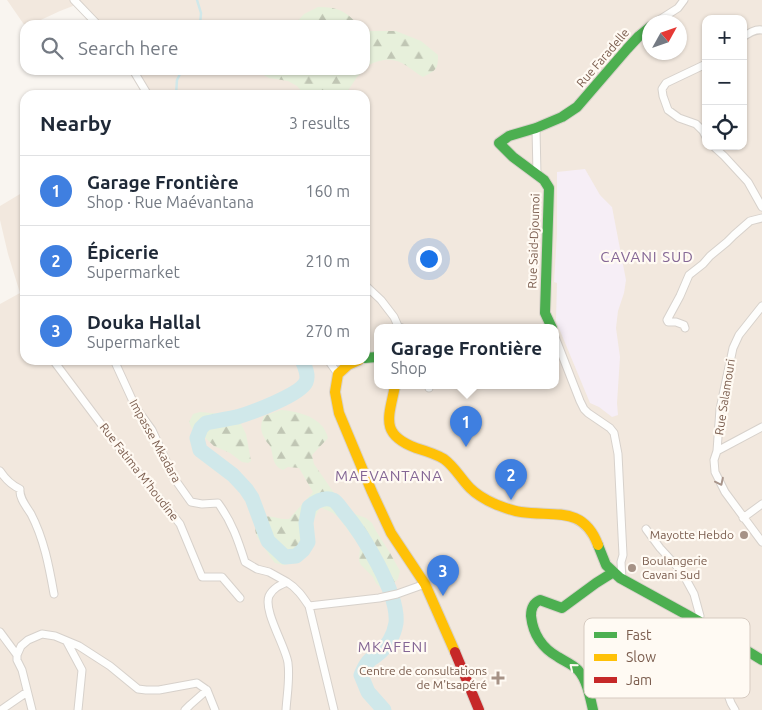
<!DOCTYPE html>
<html lang="en">
<head>
<meta charset="utf-8">
<style>
  body { margin:0; font-family:Ubuntu,sans-serif; background:#f6f6f7; color:#1f2937 }
  .controls { position:absolute; right:15px; top:15px; display:grid; overflow:hidden; border-radius:10px; box-shadow:0 1px 4px #0004 }
  .controls button { width:45px; height:45px; display:grid; place-items:center; padding:0; border:0; border-bottom:1px solid #e0e1e3; background:#fff; color:#1f2937; font:25px sans-serif }
  .compass { position:absolute; left:642px; top:15px; width:45px; height:45px; border-radius:50%; background:#fff; box-shadow:0 1px 4px #0004; rotate:50deg }
  .you { position:absolute; left:428px; top:258px; width:18px; height:18px; margin:-12px; border:4px solid #fff; border-radius:50%; background:#1a73e8; box-shadow:0 0 0 8px #1a73e833 }
  .badge { display:grid; place-items:center; width:32px; height:32px; border-radius:50%; background:#b45309; color:#fff; font-size:16px; font-weight:700 }
  .pin { position:absolute; translate:-50% -41px; filter:drop-shadow(0 1px 2px #0008) }
  .pin::after { content:''; position:absolute; top:26px; width:18px; height:15px; background:inherit; clip-path:polygon(0 0,100% 0,50% 100%) }
  .popup { position:absolute; left:374px; top:324px; width:185px; height:65px; box-sizing:border-box; display:grid; place-content:center; border-radius:10px; background:#fff; filter:drop-shadow(0 1px 4px #0005); font-size:16px; white-space:nowrap; color:#747a83 }
  .popup b { font-size:19px; color:#1f2937 }
  .popup::after { content:''; position:absolute; left:50%; top:100%; margin-left:-10px; border:10px solid transparent; border-top-color:#fff }
  .list { margin:0; padding:0; list-style:none }
  h2 { display:flex; justify-content:space-between; align-items:center; height:65px; margin:0; padding:0 20px; font-size:21px }
  h2 small { font-size:16px; font-weight:400; color:#747a83 }
  .list li { display:grid; grid-template-columns:32px 1fr auto; gap:15px; align-items:center; box-sizing:border-box; height:70px; padding:0 20px; border-top:1px solid #e0e1e3 }
  .list b { display:block; font-size:19px; white-space:nowrap }
  .list p { margin:0; font-size:16px; white-space:nowrap; color:#747a83 }
  .list em { font-size:16px; font-style:normal; color:#747a83 }
  .icon { flex:none; width:28px; height:28px; fill:none; stroke:currentColor; stroke-width:2; stroke-linecap:round; stroke-linejoin:round }
  .map { position:relative; flex:none; width:762px; height:710px; overflow:hidden }
  .search { position:absolute; background:#fff; box-shadow:0 1px 4px #0004; left:20px; top:20px; width:350px; height:55px; display:flex; align-items:center; gap:12px; box-sizing:border-box; padding:0 18px; border-radius:15px; color:#747a83; font-size:19px }
  .panel { position:absolute; background:#fff; box-shadow:0 1px 4px #0004; left:20px; top:90px; width:350px; height:275px; border-radius:15px }
  .map>svg:first-child { display:block }
  .residential { fill:#f2e8de; fill-rule:evenodd }
  .education { fill:#f6eef6 }
  .forest { fill:url(#forest-firs) }
  .lines { fill:none; stroke-linecap:round; stroke-linejoin:round }
  .stream { stroke:#d0e8ea; stroke-width:2.5 }
  .river { stroke:#d0e8ea; stroke-width:15 }
  .street-casing { stroke:#d7d1cb; stroke-width:9 }
  .fast-casing { stroke:#d9d2cb; stroke-width:12 }
  .slow-casing { stroke:#d9d2cb; stroke-width:12 }
  .jam-casing { stroke:#d9d2cb; stroke-width:12 }
  .street { stroke:#fefefd; stroke-width:7 }
  .fast { stroke:#4caf50; stroke-width:10 }
  .slow { stroke:#ffc107; stroke-width:10 }
  .jam { stroke:#c62828; stroke-width:10 }
  .oneway { stroke:#a8958b }
  .oneway2 { stroke:#fffaf3 }
  .poi-dot { fill:#a69286; stroke:#fffaf3; stroke-width:2 }
  .labels { text-anchor:middle; stroke-width:4.5; stroke-linejoin:round; paint-order:stroke }
  .street-label { font-size:12px; fill:#7a5c4d; stroke:#fffaf3 }
  .poi-label { font-size:12px; fill:#7a5c4d; stroke:#fffaf3; text-anchor:end }
  .quarter-label { font-size:15px; letter-spacing:1px; fill:#846695; stroke:#fffaf3 }
  .key { fill:#fffaf3; stroke:#d7cbc1; stroke-width:1 }
  .key-label { font-size:14px; fill:#7a5c4d }
</style>
</head>
<body>
<div class="map">
<svg width="762" height="710" viewBox="0 0 762 710">
  <defs>
    <pattern id="forest-firs" width="22" height="20" patternUnits="userSpaceOnUse" patternTransform="scale(1.25)"><rect width="22" height="20" fill="#e7f0db"/><path d="M5 1l3.5 6h-7zM16 11l3.5 6h-7z" fill="#c0c6b4"/></pattern>
  </defs>
  <rect width="100%" height="100%" fill="#f9f5f0"/>
  <path class="residential" d="M 7,0 L 762,0 L 762,710 L 0,710 L 0,304 L 20,293 L 8,254 L 0,220 L 0,206 L 25,191 L 25,360 L 365,360 L 365,95 L 144,95 L 130,70 L 365,70 L 365,25 L 97,25 L 78,4 L 60,11 L 30,25 L 25,25 L 25,26 ZM 706,19 L 743,19 L 743,146 L 706,146 ZM 650,22 L 680,22 L 680,52 L 650,52 ZM 377,328 L 555,328 L 555,386 L 377,386 Z"/>
  <path class="education" d="M 585,169 L 600,195 L 612,207 L 626,280 L 624,293 L 618,311 L 616,328 L 620,357 L 617,403 L 618,415 L 612,417 L 599,407 L 590,403 L 556,321 L 557,283 L 554,282 L 557,234 L 557,172 Z"/>
  <path class="forest" d="M 318,7 C 338,7 345,11 359,25 L 294,25 L 304,14 Z
    M 365,28 L 370,31 L 396,31 L 421,41 L 438,55 C 438,70 436,70 423,77 C 406,67 400,56 379,61 C 372,63 370,64 365,69 Z
    M 261,70 L 364,70 L 357,77 L 345,95 L 305,95 L 297,86 L 288,81 L 269,78 L 260,73 Z
    M 281,410 C 296,411 313,415 323,427 C 325,430 327,434 328,438 L 312,455 L 314,464 L 343,506 L 349,512 L 366,518 L 372,523 L 376,531 L 390,553 L 400,571 L 398,579 L 388,588 L 381,588 L 376,583 L 373,577 L 361,565 L 359,561 L 360,546 L 339,518 L 333,513 L 320,507 L 303,542 L 295,561 L 284,565 L 275,563 C 271,559 269,554 266,550 C 258,538 253,535 256,520 C 270,512 275,520 289,519 L 313,492 L 299,468 L 288,467 L 283,470 C 271,465 274,455 270,446 C 269,444 266,442 265,439 C 260,431 260,425 264,416 Z
    M 200,412 L 222,414 L 227,412 L 239,420 L 246,434 L 251,461 L 248,463 L 242,462 L 230,453 L 214,446 L 202,435 L 192,429 L 189,422 L 193,414 Z"/>
  <g class="lines">
    <path class="stream" d="M 197,0 L 201,13 L 200,25
      M 176,95 L 177,80 L 182,70"/>
    <path class="river" d="M 302,360 C 305,367 309,375 306,382 C 300,395 251,413 237,417 C 226,419 216,421 206,423 L 201,428 L 197,438 L 200,450 L 233,475 L 246,489 L 252,498 L 268,541 L 285,557 L 296,556 L 303,550 L 308,542 L 306,523 L 309,507 C 315,502 324,496 333,500 C 337,502 340,507 343,511 C 362,533 399,593 396,623 C 394,635 387,647 377,655 C 375,657 370,659 368,662 C 365,665 363,671 361,675 L 368,692 L 384,710"/>
    <g class="street-casing">
      <path id="street" d="M 74,0 L 98,25
        M 656,22 L 678,8 L 684,0
        M 743,37 C 749,33 755,29 762,30
        M 706,64 L 666,83 L 662,89 L 663,96 L 668,110 L 679,118 L 696,124 L 703,131 L 706,137
        M 133,70 L 148,95
        M 536,128 L 537,175
        M 713,146 L 724,156 L 748,182 L 762,207
        M 365,285 L 381,300 L 394,317 L 398,326 L 402,328
        M 762,306 L 739,335 L 733,348 L 720,409 L 717,451 L 714,460 L 715,472 L 725,492 L 762,542
        M 685,328 L 684,325 L 676,322 L 668,322 L 667,320 L 680,296 L 689,275 L 703,264 L 710,256 L 727,242 L 734,235 L 750,221 L 762,218
        M 555,337 L 580,401 L 584,409 L 588,413 L 610,428 L 614,433 L 618,454 L 623,555 L 621,562 L 622,580
        M 53,360 L 125,456 L 180,524 L 202,577 L 222,577 L 240,598
        M 114,360 L 136,408 L 152,430 L 174,478 L 191,502 L 202,504 L 218,503 C 232,522 238,540 245,562 L 257,569 L 269,572 L 287,582
        M 328,360 L 338,374
        M 429,386 L 429,388
        M 717,451 L 762,427
        M 0,471 C 6,480 11,485 20,489 C 19,498 26,506 31,514 C 44,539 49,566 54,594
        M 743,518 L 762,504
        M 646,529 L 660,548 L 682,572 L 694,594 L 700,616 L 697,621
        M 309,606 L 334,710
        M 0,632 L 17,655
        M 716,632 L 711,648 L 731,703 L 735,710
        M 67,642 L 82,670 L 78,710
        M 1,710 L 27,692
        M 32,710 L 22,670 L 17,660 L 17,655 L 21,646 L 28,640 L 42,634 L 55,636 L 79,646 L 110,666 L 138,689 L 146,690 L 159,690 L 197,683 L 207,690 L 215,710
        M 185,710 L 190,705 L 207,690
        M 286,710 C 287,694 290,679 288,663 C 286,647 263,611 269,596 C 273,588 280,585 287,582 C 297,588 303,597 309,606 L 379,598 L 397,594 L 425,584"/>
    </g>
    <g class="fast-casing">
      <path id="fast" d="M 552,328 L 545,313 L 549,188 L 544,180 L 513,157 L 499,143 L 509,136 L 536,128 L 562,117 L 577,107 L 627,49 L 639,36 L 650,27
        M 365,358 L 377,357
        M 598,545 L 606,565 L 620,578 L 700,622 L 762,660
        M 593,710 C 590,697 587,680 578,670 C 572,664 564,661 558,657 C 542,648 533,634 531,616 C 531,608 533,603 540,600 L 562,608 L 596,583 L 612,573"/>
    </g>
    <g class="slow-casing">
      <path id="slow" d="M 359,360 L 348,365 L 338,374 L 335,392 L 339,413 L 372,492 L 391,533 L 425,584 L 455,652
        M 395,386 C 389,417 379,434 416,448 C 426,451 436,454 444,459 C 455,467 461,479 470,488 C 477,495 486,500 495,504 C 503,507 512,511 521,512 C 553,517 583,505 598,545"/>
    </g>
    <g class="jam-casing">
      <path id="jam" d="M 455,652 L 479,710"/>
    </g>
    <use href="#street" class="street"/>
    <use href="#fast" class="fast"/>
    <use href="#slow" class="slow"/>
    <use href="#jam" class="jam"/>
  </g>
  <defs><path id="oneway-chevron" d="M-2-3.5L2.5 0L-2 3.5" fill="none" stroke-width="1.6" stroke-linecap="round" stroke-linejoin="round" transform="scale(1.25)"/></defs>
  <use class="oneway" href="#oneway-chevron" transform="translate(720 482) rotate(64)"/>
  <use class="oneway2" href="#oneway-chevron" transform="translate(573 667) rotate(-141)"/>
  <g class="poi-dot">
    <circle cx="744" cy="535" r="5"/>
    <circle cx="632" cy="568" r="5"/>
    <path d="M495.5 670.5h5v5h5v5h-5v5h-5v-5h-5v-5h5z"/>
  </g>
  <g class="labels">
    <g class="street-label">
      <text transform="translate(603 58) rotate(-49)" y="4">Rue Faradelle</text>
      <text transform="translate(534 241) rotate(-88)" y="4">Rue Said-Djoumoi</text>
      <text transform="translate(725 397) rotate(-81)" y="4">Rue Salamouri</text>
      <text transform="translate(155 441) rotate(61)" y="4">Impasse Mkadara</text>
      <text transform="translate(139 472) rotate(52)" y="4">Rue Fatima M'houdine</text>
    </g>
    <g class="poi-label">
      <text x="734" y="539">Mayotte Hebdo</text>
      <text x="642" y="565" text-anchor="start">Boulangerie<tspan x="642" dy="14">Cavani Sud</tspan></text>
      <text x="487" y="675">Centre de consultations<tspan x="487" dy="14">de M'tsapéré</tspan></text>
    </g>
    <g class="quarter-label">
      <text x="647" y="262">CAVANI SUD</text>
      <text x="389" y="481">MAEVANTANA</text>
      <text x="393" y="652">MKAFENI</text>
    </g>
  </g>
  <rect x="584" y="618" width="166" height="80" rx="8" class="key"/>
  <rect x="594" y="632" width="23" height="6" fill="#4caf50"/>
  <rect x="594" y="654" width="23" height="7" fill="#ffc107"/>
  <rect x="594" y="677" width="23" height="6" fill="#c62828"/>
  <g class="key-label">
    <text x="626" y="640">Fast</text>
    <text x="626" y="662">Slow</text>
    <text x="626" y="685">Jam</text>
  </g>
</svg>
<div class="controls">
<button>+</button>
<button>−</button>
<button><svg class="icon" aria-label="locate" viewBox="0 0 24 24"><circle cx="12" cy="12" r="6"/><path d="M12 2v4M12 18v4M2 12h4M18 12h4"/></svg></button>
</div>
<svg class="compass" viewBox="-18 -18 36 36"><path d="M0-13l5 13h-10z" fill="#e53935"/><path d="M0 13l5-13h-10z" fill="#747a83"/></svg>
<div class="you"></div>
<div class="pin badge" style="left:466px;top:447px;background:#3f7fe0">1</div>
<div class="popup"><b>Garage Frontière</b>Shop</div>
<div class="pin badge" style="left:511px;top:500px;background:#3f7fe0">2</div>
<div class="pin badge" style="left:443px;top:596px;background:#3f7fe0">3</div>
<div class="search"><svg class="icon" aria-label="search" viewBox="0 0 24 24"><circle cx="10" cy="10" r="6"/><path d="M15 15l6 6"/></svg>Search here</div>
<section class="panel">
<h2>Nearby<small>3 results</small></h2>
<ul class="list">
<li><span class="badge" style="background:#3f7fe0">1</span><div><b>Garage Frontière</b><p>Shop · Rue Maévantana</p></div><em>160 m</em></li>
<li><span class="badge" style="background:#3f7fe0">2</span><div><b>Épicerie</b><p>Supermarket</p></div><em>210 m</em></li>
<li><span class="badge" style="background:#3f7fe0">3</span><div><b>Douka Hallal</b><p>Supermarket</p></div><em>270 m</em></li>
</ul>
</section>
</div>
</body>
</html>
